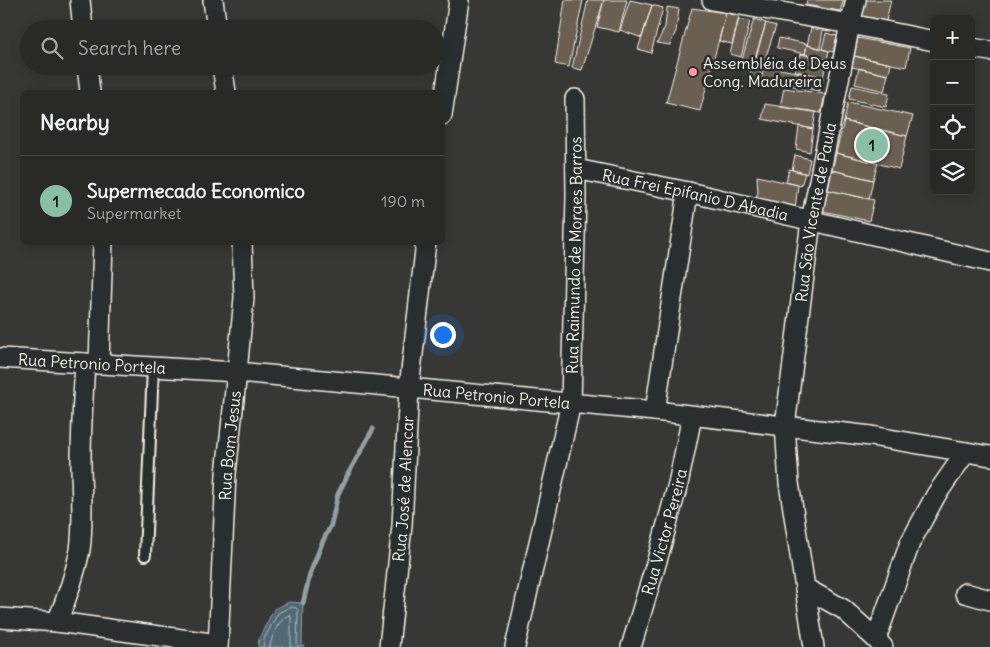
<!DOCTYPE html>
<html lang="en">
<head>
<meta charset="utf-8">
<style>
  body { margin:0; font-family:Delius,sans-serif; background:#353534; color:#f1f3f6 }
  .controls { position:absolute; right:15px; top:15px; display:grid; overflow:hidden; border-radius:8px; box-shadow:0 2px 12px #0003 }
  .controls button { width:45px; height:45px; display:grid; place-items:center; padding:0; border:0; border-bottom:1px solid #454545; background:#292928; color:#f1f3f6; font:25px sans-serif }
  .you { position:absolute; left:442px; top:334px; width:18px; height:18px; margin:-12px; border:4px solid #fff; border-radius:50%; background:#1a73e8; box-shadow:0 0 0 8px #1a73e833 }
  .badge { display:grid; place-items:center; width:32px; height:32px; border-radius:50%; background:#8abfa5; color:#111; font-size:16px; font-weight:700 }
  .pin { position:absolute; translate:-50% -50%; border:2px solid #fff; box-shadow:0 1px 5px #0006 }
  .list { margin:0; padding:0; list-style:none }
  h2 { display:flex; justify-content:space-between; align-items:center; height:65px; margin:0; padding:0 20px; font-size:21px }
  h2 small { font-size:16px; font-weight:400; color:#a5a6a8 }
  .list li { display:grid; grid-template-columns:32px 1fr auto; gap:15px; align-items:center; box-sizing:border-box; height:90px; padding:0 20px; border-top:1px solid #454545 }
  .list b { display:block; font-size:19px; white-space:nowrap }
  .list p { margin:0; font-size:16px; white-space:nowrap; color:#a5a6a8 }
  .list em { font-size:16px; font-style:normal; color:#a5a6a8 }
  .icon { flex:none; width:28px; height:28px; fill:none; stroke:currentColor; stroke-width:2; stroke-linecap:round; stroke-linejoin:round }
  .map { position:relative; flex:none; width:990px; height:647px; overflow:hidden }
  .search { position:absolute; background:#292928; box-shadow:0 2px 12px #0003; left:20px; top:20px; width:425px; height:55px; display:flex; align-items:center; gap:12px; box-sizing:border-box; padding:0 18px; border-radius:28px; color:#a5a6a8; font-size:19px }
  .panel { position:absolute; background:#292928; box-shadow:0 2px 12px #0003; left:20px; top:90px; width:425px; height:155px; border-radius:8px }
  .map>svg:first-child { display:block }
  .water { fill:#506975; stroke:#929fa3 }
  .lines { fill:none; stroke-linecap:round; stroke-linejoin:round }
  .shore { stroke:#b2bbba; stroke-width:1 }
  .stream { stroke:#929fa3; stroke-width:5 }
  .building { fill:#6a5e51; stroke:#f4f1e8 }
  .lane-casing { stroke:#f4f1e8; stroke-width:14 }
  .street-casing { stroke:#f4f1e8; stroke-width:22 }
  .lane { stroke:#2a2d2e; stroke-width:10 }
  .street { stroke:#2a2d2e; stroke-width:19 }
  .poi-dot { fill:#ff9aa2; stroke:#2a2d2e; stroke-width:2 }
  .labels { text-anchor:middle; stroke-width:5; stroke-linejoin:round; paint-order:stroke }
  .poi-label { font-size:16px; fill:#f4f1e8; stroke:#2a2d2e; text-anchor:start }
  .street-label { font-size:16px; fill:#f4f1e8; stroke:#2a2d2e }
</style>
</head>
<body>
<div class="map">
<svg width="990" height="647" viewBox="0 0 990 647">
  <rect width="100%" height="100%" fill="#373735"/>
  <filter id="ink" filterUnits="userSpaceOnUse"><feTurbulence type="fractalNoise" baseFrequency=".02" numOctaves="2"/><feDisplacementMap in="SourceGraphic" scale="10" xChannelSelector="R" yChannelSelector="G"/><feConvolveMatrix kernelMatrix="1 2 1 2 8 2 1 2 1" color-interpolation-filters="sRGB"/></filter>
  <g filter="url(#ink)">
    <path class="water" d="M 289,602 L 303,603 L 302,644 L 304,647 L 258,647 L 259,638 L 274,609 Z"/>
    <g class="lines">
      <path class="shore" d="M 263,647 L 264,639 L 278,613 L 290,607 L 296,608 L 298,610 L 297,644 L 298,647
        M 270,647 C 271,636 279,619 289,615 L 291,617 L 291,647"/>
      <path class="stream" d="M 303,603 L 310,574 L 322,543 L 331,525 L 338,494 L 347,476 L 373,429"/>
    </g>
    <path class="building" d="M 565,0 L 583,0 L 569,67 L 555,64 Z
      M 588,0 L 604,0 L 582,70 L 572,68 Z
      M 604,0 L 627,0 L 619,32 L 597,27 Z
      M 630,0 L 652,5 L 642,38 L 620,30 Z
      M 807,0 L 844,0 L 840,11 L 806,5 Z
      M 865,0 L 891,0 L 886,21 L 862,16 Z
      M 652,5 L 663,8 L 651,53 L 638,49 Z
      M 667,7 L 679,9 L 676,31 L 670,45 L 657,43 L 665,27 Z
      M 692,8 L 726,13 L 700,111 L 666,103 Z
      M 726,13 L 739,16 L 732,44 L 719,41 Z
      M 739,19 L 750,21 L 741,57 L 730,54 Z
      M 754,19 L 766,23 L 752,70 L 740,66 Z
      M 766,23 L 776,26 L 758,80 L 749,77 Z
      M 811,28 L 823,30 L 820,48 L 807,45 Z
      M 826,33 L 837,36 L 833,52 L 822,49 Z
      M 779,38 L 807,44 L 805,54 L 777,48 Z
      M 858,38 L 910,48 L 906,67 L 854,56 Z
      M 807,45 L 829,51 L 827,60 L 805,54 Z
      M 801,54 L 827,60 L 823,77 L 795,71 Z
      M 854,56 L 891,64 L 888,75 L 852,67 Z
      M 764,66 L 823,77 L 820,91 L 761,80 Z
      M 859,68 L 888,75 L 884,91 L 855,84 Z
      M 852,86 L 889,94 L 886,107 L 849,99 Z
      M 784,88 L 825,94 L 821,113 L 780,107 Z
      M 848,102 L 913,116 L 907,136 L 844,121 Z
      M 765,104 L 816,112 L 813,129 L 762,119 Z
      M 844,121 L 907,136 L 899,169 L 836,153 Z
      M 799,126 L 813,129 L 810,152 L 796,149 Z
      M 836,153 L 878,163 L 873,180 L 832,170 Z
      M 795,155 L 810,159 L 807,174 L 792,170 Z
      M 789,169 L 805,173 L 801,186 L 786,182 Z
      M 832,170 L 873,180 L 869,199 L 828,190 Z
      M 757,176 L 798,185 L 795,209 L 752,203 L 758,193 Z
      M 828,190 L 874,200 L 869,221 L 823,211 Z"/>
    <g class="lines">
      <g class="lane-casing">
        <path id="lane" d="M 145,555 L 153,367"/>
      </g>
      <g class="street-casing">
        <g id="street">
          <path d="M 80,0 L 83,29"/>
          <path d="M 213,0 L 217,29"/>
          <path d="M 712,0 L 850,24 L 934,41"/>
          <path d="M 971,48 L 990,51"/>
          <path d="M 87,66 L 90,92"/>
          <path d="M 222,66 L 226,92"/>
          <path d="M 442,115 L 459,0"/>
          <path id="s1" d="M 576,169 L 688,192 L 990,262"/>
          <path id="s2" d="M 0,358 L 237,372 L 655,411 L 871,436 L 990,456"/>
          <path d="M 99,364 L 103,242"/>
          <path d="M 655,411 L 688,192"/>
          <path d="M 805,588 L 843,609 L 876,639 L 883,647"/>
          <path d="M 965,593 L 990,600"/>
          <path d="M 0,618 L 57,622 L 218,644"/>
          <path d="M 57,622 C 67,598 75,575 80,550 C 84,521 81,491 81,462 C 81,429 83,396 85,363"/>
          <path d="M 876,639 L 910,543 L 936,495 L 966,452"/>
          <path id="s3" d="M 218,647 L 226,474 L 237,372 L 244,298 L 242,242"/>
          <path id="s4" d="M 389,647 L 402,526 L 409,388 L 426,242"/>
          <path id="s5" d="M 515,647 L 571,403 L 576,196 L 575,99"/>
          <path id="s6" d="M 631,647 L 658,557 L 678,484 L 692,416"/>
          <path id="s7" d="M 814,647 L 789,483 L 785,426 L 811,221 L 850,24 L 856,0"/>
        </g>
      </g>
      <use href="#lane" class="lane"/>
      <use href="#street" class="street"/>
    </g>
  </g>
  <circle class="poi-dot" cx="693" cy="72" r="5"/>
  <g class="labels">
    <g class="poi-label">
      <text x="703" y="69">Assembléia de Deus<tspan x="703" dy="18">Cong. Madureira</tspan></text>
    </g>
    <g class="street-label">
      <text dy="6" stroke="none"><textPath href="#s1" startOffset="122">Rua Frei Epifanio D Abadia</textPath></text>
      <text dy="6" stroke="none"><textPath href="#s7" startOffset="439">Rua São Vicente de Paula</textPath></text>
      <text dy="6" stroke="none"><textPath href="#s5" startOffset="398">Rua Raimundo de Moraes Barros</textPath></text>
      <text dy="6" stroke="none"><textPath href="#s2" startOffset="92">Rua Petronio Portela</textPath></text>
      <text dy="6" stroke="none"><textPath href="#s2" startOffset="498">Rua Petronio Portela</textPath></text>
      <text dy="6" stroke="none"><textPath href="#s3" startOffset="202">Rua Bom Jesus</textPath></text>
      <text dy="6" stroke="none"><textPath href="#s4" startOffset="159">Rua José de Alencar</textPath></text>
      <text dy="6" stroke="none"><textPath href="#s6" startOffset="120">Rua Victor Pereira</textPath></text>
    </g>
  </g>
</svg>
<div class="controls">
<button>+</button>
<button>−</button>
<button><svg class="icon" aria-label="locate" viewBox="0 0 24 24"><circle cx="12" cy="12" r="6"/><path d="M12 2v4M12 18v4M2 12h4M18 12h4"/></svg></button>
<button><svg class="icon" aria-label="layers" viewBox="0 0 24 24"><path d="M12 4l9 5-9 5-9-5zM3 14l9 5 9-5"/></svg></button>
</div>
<div class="you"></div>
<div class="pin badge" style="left:872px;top:145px">1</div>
<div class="search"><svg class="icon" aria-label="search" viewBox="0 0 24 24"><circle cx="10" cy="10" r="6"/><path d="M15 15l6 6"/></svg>Search here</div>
<section class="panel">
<h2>Nearby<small></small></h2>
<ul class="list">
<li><span class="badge">1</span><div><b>Supermecado Economico</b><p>Supermarket</p></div><em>190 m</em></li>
</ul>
</section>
</div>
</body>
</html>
